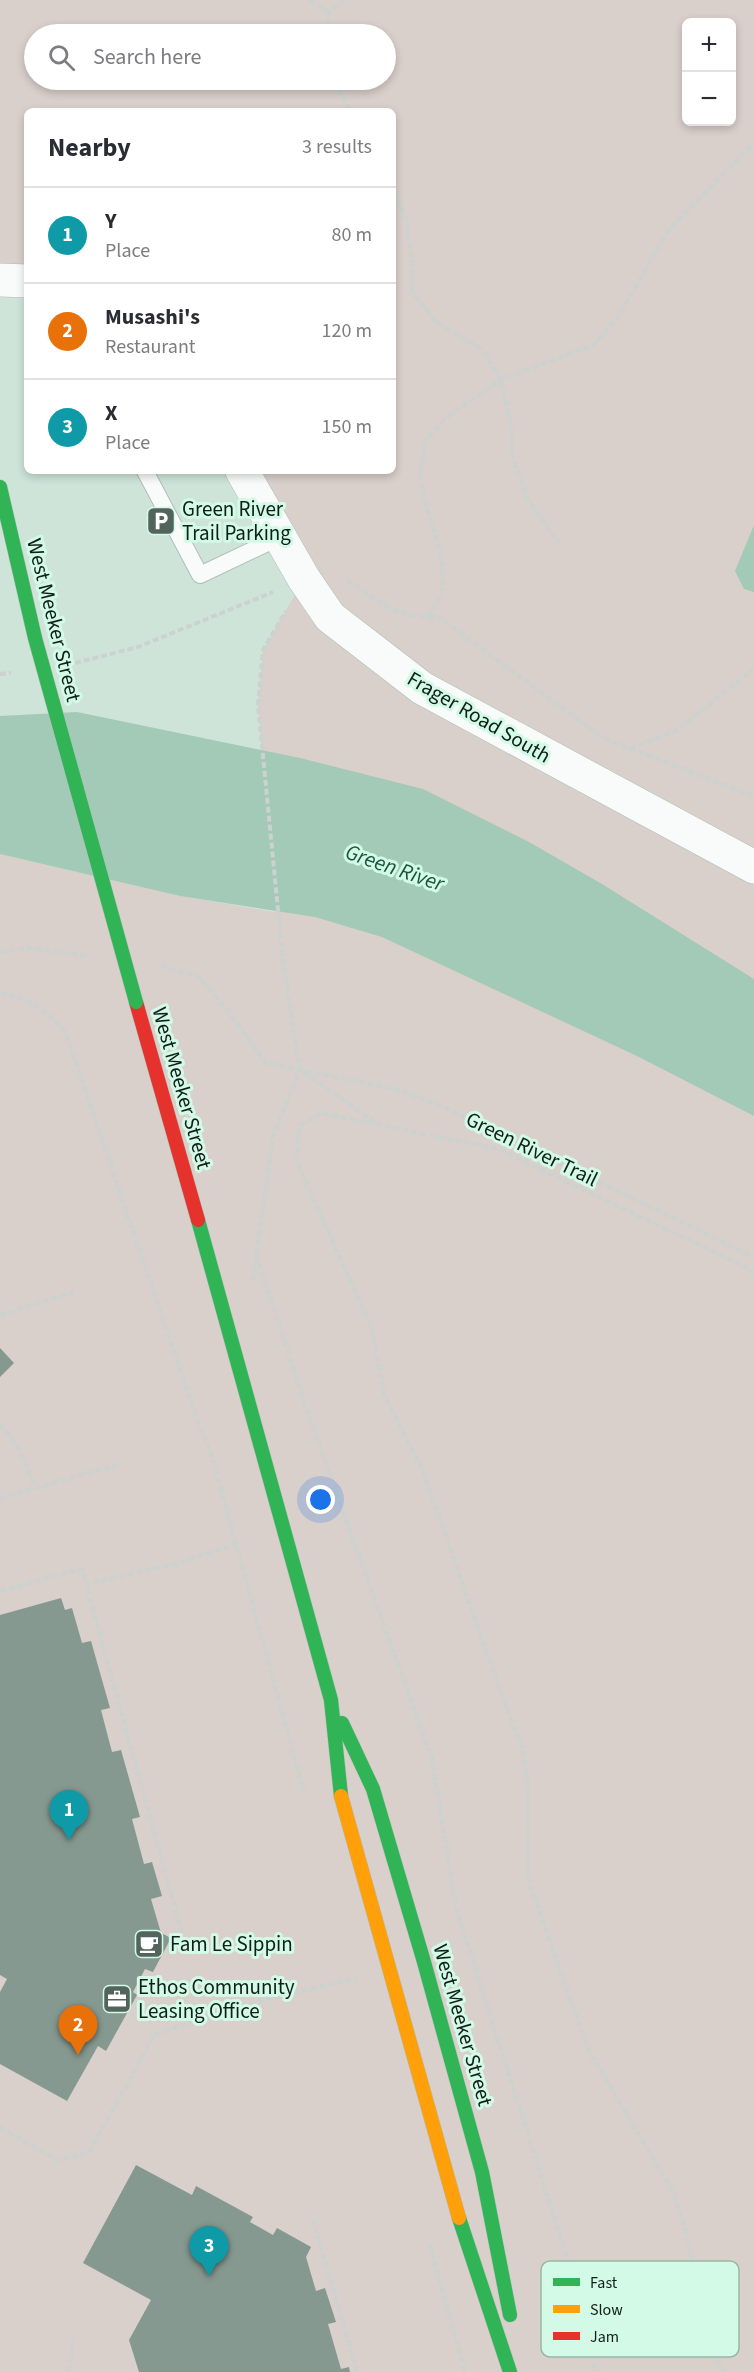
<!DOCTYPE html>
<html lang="en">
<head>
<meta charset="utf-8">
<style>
  body { margin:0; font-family:"Source Sans 3",sans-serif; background:#f2f2f3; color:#2b2b33 }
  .controls { position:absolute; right:18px; top:18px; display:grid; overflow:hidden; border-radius:9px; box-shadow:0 3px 9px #0003 }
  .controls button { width:54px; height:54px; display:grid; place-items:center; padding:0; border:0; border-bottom:2px solid #e1e1e2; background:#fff; color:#2b2b33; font:30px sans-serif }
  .you { position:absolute; left:321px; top:1500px; width:21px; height:21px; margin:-15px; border:4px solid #fff; border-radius:50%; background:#1a73e8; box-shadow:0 0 0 9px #1a73e833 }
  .badge { display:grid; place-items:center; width:39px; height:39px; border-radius:50%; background:#52645c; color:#fff; font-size:20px; font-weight:700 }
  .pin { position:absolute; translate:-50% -50px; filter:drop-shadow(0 2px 3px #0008) }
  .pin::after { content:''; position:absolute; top:32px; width:21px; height:18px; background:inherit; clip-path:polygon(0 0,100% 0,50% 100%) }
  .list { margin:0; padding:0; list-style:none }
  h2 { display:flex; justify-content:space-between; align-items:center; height:78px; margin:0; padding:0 24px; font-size:26px }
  h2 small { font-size:20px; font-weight:400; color:#7c7c81 }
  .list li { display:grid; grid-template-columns:39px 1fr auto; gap:18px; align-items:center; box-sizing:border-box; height:96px; padding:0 24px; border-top:2px solid #e1e1e2 }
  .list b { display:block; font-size:22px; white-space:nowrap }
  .list p { margin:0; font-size:20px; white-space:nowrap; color:#7c7c81 }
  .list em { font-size:20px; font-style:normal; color:#7c7c81 }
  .icon { flex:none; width:33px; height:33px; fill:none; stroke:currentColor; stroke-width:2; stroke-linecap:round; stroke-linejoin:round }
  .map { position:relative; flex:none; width:754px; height:2372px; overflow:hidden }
  .search { position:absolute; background:#fff; box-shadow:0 3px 9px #0003; left:24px; top:24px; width:372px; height:66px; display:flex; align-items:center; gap:15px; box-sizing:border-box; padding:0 21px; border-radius:33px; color:#7c7c81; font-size:22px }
  .panel { position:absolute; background:#fff; box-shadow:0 3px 9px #0003; left:24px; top:108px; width:372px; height:366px; border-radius:9px }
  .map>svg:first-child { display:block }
  .green { fill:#d9cfcb; fill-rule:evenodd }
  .water { fill:#a3c9b7 }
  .building { fill:#869990 }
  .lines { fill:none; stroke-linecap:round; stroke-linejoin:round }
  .lane-casing { stroke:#aebfb7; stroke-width:18 }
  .street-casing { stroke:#aebfb7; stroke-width:34 }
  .fast-casing { stroke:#aebfb7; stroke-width:15 }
  .slow-casing { stroke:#aebfb7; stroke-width:15 }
  .jam-casing { stroke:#aebfb7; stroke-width:15 }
  .path { stroke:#cbd2cf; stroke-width:4; stroke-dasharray:6 3; stroke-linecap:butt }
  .lane { stroke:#f8fbf9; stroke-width:16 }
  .street { stroke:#f8fbf9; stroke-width:33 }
  .fast { stroke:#30b455; stroke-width:14 }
  .slow { stroke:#ff9f0a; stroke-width:14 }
  .jam { stroke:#e5322d; stroke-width:14 }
  .fast-bridge-casing { stroke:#aebfb7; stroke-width:15; stroke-linecap:butt }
  .fast-bridge { stroke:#30b455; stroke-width:14 }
  .labels { text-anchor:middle; stroke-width:6; stroke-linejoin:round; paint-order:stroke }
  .poi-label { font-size:21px; fill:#101f18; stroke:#d2fae6; text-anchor:start }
  .street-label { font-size:21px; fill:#101f18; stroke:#d2fae6 }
  .water-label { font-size:22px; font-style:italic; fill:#1b543e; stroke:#d2fae6 }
  .key { fill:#d2fae6; stroke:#98b8a8; stroke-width:1.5 }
  .key-label { font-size:16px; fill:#101f18 }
</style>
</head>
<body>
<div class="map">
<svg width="754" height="2372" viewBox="0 0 754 2372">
  <rect width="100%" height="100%" fill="#cee4d9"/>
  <path class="green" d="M 0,0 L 754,0 L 754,2372 L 0,2372 L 0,854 L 180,896 L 275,912 L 258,705 L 263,650 L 304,579 L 242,471 L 393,471 L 393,111 L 27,111 L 27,281 L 0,280 ZM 686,22 L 732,22 L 732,122 L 686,122 ZM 34,34 L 386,34 L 386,80 L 34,80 Z"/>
  <path class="water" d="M 754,525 L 754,592 L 744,589 L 735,571 Z
    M 77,712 L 300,758 L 423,789 L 529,842 L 602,884 L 754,979 L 754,1116 L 637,1056 L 382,937 L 315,917 L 180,896 L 0,854 L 0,716 Z"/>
  <path class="building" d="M 0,1348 L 14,1363 L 0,1377 Z
    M 61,1598 L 65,1610 L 72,1608 L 82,1643 L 91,1641 L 110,1708 L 101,1710 L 112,1752 L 121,1750 L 140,1817 L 132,1819 L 144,1864 L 152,1862 L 162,1896 L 151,1899 L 161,1933 L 171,1938 L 153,1972 L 145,1969 L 133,1992 L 137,1995 L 106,2051 L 98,2046 L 67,2101 L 0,2064 L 0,1992 L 7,1979 L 0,1975 L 0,1615 Z
    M 136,2165 L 192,2195 L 196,2186 L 253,2217 L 250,2222 L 273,2235 L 277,2228 L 311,2247 L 306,2257 L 316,2291 L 325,2288 L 336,2322 L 328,2324 L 341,2369 L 349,2367 L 350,2372 L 139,2372 L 129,2340 L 151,2300 L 83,2263 Z"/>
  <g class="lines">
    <g class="lane-casing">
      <path id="lane" d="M 145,471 L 200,575 L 280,537"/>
    </g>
    <g class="street-casing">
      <path id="street" d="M 0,280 L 27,281
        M 242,471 L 304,579 L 330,617 L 422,688 L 754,867"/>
    </g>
    <g class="fast-casing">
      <path id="fast" d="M 0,487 L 35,638
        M 198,1220 L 331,1700 L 341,1796
        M 342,1723 L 373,1789 L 424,1962 L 482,2172 L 510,2315
        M 459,2218 L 510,2372"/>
    </g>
    <g class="slow-casing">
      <path id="slow" d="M 341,1796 L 459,2218"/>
    </g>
    <g class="jam-casing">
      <path id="jam" d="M 136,1002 L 198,1220"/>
    </g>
    <path class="path" d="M 309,0 L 329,12
      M 327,34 L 329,12 L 344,0
      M 336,80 L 339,90 L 350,111
      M 393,192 L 406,217 L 412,262 L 412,292 L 437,323 L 483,350 L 501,380 L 510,421 L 513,457 L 526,497 L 559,543
      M 347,581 C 363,588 376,602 392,609 C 407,616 424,617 440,618 L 603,738 L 754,796
      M 427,616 L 437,604 L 443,588 L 442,558 L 423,495 L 420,475 L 426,439 L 448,416 L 501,380 L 595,344 L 618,317 L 667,232 L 754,142
      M 75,663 L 138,647 L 273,592
      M 0,674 L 11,673
      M 630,748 L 674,732 L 754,669
      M 0,952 L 30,948 L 89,956
      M 161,966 L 199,977 L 220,1001 L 266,1063 L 396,1089 L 446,1108 L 754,1257
      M 0,993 C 31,999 46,1010 66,1033 L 195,1414 L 211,1453 L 304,1792
      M 304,1072 L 376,1123
      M 256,1255 L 311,1422 L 432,1759 L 456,1908 L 597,2352 L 593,2372
      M 253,1281 L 273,1136 L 300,1070 L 283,961 L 258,705 L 263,650 L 286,611
      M 0,1315 L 74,1292
      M 0,1424 L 18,1447 L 36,1488
      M 0,1498 L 121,1464
      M 0,1591 L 82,1569 L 86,1584
      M 182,1933 L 86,1584 L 182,1562 L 236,1544
      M 0,2127 L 57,2160 L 89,2152 L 155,2034 L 271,1998 L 356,1978
      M 313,2219 L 357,2372
      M 429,2244 L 465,2372
      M 69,2372 L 74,2336
      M 724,2372 L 717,2361 L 705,2326 L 685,2228 L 672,2190 L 588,2049 L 529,1883 L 527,1779 L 522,1747 L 502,1696 L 423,1471 L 384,1394 L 372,1329 L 297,1162 L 299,1127 L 321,1113 L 498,1149 L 750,1269 L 754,1273"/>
    <use href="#lane" class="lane"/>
    <use href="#street" class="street"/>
    <use href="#fast" class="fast"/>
    <use href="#slow" class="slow"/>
    <use href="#jam" class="jam"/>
    <g class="fast-bridge-casing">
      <path id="fast-bridge" d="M 35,638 L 136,1002"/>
    </g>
    <use href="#fast-bridge" class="fast-bridge"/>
  </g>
  <defs>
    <g id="parking-square" transform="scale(1.5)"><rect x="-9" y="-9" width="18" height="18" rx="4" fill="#52645c" stroke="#d2fae6"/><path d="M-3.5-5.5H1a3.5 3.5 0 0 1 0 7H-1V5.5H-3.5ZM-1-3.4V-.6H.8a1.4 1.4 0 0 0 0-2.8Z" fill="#fff"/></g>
    <g id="cafe-square" transform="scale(1.5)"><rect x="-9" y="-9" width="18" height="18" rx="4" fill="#52645c" stroke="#d2fae6"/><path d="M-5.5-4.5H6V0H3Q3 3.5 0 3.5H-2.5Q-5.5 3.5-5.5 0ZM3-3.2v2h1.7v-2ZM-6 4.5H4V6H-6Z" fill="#fff"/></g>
    <g id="office-square" transform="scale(1.5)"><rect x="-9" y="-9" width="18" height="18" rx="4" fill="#52645c" stroke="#d2fae6"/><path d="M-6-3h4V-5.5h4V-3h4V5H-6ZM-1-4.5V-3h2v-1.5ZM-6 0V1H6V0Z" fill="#fff"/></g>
  </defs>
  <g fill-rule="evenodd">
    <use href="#parking-square" x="161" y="521"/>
    <use href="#cafe-square" x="149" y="1944"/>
    <use href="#office-square" x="117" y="1999"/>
  </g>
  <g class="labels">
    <g class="poi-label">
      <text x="182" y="516">Green River<tspan x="182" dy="24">Trail Parking</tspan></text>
      <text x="170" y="1951">Fam Le Sippin</text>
      <text x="138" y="1994">Ethos Community<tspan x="138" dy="24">Leasing Office</tspan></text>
    </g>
    <g class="street-label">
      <text transform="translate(54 620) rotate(76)" y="7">West Meeker Street</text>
      <text transform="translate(479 717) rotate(30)" y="7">Frager Road South</text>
      <text transform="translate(182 1088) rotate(74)" y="7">West Meeker Street</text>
      <text transform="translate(532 1149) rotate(26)" y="7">Green River Trail</text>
      <text transform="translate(463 2025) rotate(74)" y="7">West Meeker Street</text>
    </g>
    <g class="water-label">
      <text transform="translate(395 867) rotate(19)" y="8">Green River</text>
    </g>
  </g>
  <rect x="541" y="2261" width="198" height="96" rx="9" class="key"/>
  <rect x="553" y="2278" width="27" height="8" fill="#30b455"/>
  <rect x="553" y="2305" width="27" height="8" fill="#ff9f0a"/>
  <rect x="553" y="2332" width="27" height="8" fill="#e5322d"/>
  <g class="key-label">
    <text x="590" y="2288">Fast</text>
    <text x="590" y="2315">Slow</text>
    <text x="590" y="2342">Jam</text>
  </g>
</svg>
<div class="controls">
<button>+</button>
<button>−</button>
</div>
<div class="you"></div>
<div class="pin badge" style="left:69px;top:1840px;background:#0f9aa8">1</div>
<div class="pin badge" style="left:78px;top:2055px;background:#e8710a">2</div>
<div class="pin badge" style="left:209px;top:2276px;background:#0f9aa8">3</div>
<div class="search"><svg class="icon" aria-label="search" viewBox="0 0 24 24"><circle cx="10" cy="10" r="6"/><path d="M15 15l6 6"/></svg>Search here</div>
<section class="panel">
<h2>Nearby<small>3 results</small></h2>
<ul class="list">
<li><span class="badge" style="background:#0f9aa8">1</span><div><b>Y</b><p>Place</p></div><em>80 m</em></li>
<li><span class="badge" style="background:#e8710a">2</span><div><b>Musashi's</b><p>Restaurant</p></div><em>120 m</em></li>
<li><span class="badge" style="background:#0f9aa8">3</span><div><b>X</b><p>Place</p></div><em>150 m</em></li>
</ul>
</section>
</div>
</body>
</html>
